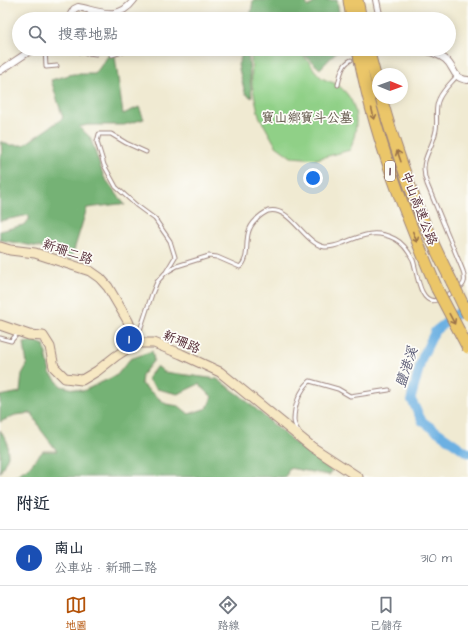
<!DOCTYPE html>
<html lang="zh-TW">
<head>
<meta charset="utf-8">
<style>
  body { margin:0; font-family:"Architects Daughter","LXGW WenKai TC",sans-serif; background:#f2f2f3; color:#1f2937 }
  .compass { position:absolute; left:372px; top:68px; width:36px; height:36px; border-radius:50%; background:#fff; box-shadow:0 2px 10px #0003; rotate:91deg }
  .you { position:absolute; left:313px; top:178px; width:14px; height:14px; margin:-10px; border:3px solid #fff; border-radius:50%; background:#1a73e8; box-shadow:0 0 0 6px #1a73e833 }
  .badge { display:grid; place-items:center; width:26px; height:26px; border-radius:50%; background:#b45309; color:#fff; font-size:13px; font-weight:700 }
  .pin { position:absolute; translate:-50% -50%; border:2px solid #fff; box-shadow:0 1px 4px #0006 }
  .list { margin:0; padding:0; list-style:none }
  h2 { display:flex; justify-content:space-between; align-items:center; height:52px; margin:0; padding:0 16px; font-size:17px }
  h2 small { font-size:13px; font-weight:400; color:#747a83 }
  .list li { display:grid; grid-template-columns:26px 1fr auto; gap:12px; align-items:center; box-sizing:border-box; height:56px; padding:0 16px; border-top:1px solid #e0e1e3 }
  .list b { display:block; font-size:15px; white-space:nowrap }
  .list p { margin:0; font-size:13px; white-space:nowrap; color:#747a83 }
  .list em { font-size:13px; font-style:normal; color:#747a83 }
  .icon { flex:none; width:22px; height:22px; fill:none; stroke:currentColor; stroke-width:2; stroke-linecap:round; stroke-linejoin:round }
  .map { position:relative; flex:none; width:468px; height:477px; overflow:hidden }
  .search { position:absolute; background:#fff; box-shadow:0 2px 10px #0003; left:12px; right:12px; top:12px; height:44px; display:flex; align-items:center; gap:10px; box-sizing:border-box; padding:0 14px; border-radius:22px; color:#747a83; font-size:15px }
  .sheet { height:108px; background:#fff }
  nav { display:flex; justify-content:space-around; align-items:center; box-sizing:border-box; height:56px; border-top:1px solid #e0e1e3; background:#fff; font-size:11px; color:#747a83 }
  nav a { display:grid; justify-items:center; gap:2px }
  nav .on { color:#b45309 }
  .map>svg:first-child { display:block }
  .green { fill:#90d087; stroke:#6d7859 }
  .forest { fill:#74b274; stroke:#5f6850 }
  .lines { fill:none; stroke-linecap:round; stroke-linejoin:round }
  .river { stroke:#6cb0e2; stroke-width:9 }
  .lane-casing { stroke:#9d847e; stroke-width:5 }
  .street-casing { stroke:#9d847e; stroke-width:8 }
  .secondary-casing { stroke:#9d847e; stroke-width:11 }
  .highway-casing { stroke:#9d847e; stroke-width:13 }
  .lane { stroke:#fff; stroke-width:3 }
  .street { stroke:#fff; stroke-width:6 }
  .secondary { stroke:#f7e8c3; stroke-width:9 }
  .highway { stroke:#ebc669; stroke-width:11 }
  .highway-bridge-casing { stroke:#9d847e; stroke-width:13; stroke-linecap:butt }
  .highway-bridge { stroke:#ebc669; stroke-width:11 }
  .oneway { stroke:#9a724a }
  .labels { text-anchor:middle; stroke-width:3.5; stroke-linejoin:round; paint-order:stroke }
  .shield { fill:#fdfcf7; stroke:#806168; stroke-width:1 }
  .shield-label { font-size:12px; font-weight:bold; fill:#4a1f2b }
  .park-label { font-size:13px; fill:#5f5447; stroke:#fdfcf7 }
  .street-label { font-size:13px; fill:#4a1f2b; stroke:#fdfcf7 }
  .water-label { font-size:14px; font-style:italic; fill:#585974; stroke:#fdfcf7 }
</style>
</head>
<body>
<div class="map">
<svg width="468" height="477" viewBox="0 0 468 477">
  <rect width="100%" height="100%" fill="#fdfcf7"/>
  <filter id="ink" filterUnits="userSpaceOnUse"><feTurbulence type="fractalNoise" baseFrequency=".025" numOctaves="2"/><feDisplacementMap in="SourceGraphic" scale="8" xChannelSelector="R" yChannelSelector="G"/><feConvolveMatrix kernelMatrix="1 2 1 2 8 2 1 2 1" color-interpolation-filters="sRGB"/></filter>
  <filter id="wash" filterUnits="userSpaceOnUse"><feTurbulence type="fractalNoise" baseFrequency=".012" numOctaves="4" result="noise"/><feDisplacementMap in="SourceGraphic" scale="16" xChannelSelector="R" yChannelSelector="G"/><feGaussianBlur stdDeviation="0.9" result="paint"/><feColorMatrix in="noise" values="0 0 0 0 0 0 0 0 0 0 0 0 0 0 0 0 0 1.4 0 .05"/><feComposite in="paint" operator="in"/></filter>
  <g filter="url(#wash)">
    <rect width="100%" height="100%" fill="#f0ead2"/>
    <path class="green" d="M 253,49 C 261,49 288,47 294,49 C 307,54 312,70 322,78 C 327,81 334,82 339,86 C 360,103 359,126 350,150 L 317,159 L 291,157 L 276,146 L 259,116 L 252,85 L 251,53 Z"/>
    <path class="forest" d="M 253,0 L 305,0 L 308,7 L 318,0 L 337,0 L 340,19 L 250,19 Z
      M 113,49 L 114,49 L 123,114 L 139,107 L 144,119 L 124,125 L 87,125 L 79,127 L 90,137 L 104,177 L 125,205 L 119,204 L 87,208 L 71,260 L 39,247 L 0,240 L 0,231 L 23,225 L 29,220 L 29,215 L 0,221 L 0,156 L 2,155 L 1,141 L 8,145 L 24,145 L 63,118 L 51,80 L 73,74 L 95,74 Z
      M 244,49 L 250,49 L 248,52 L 252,98 L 245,93 L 238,65 Z
      M 298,49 L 339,49 L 320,69 Z
      M 35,341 L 44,345 L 50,373 L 61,386 L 83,391 L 117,375 L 130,359 L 152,351 L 154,360 L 142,375 L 141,384 L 166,404 L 179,406 L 189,414 L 207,408 L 212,397 L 199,384 L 178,394 L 157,389 L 147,379 L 157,366 L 164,372 L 217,379 L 241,396 L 296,444 L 332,471 L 329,475 L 289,468 L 286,477 L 13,477 L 28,468 L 43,451 L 57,451 L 41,430 L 32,413 L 15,415 L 0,422 L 0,396 L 20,392 L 22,374 L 27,365 L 24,343 Z
      M 0,430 L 7,441 L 8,456 L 0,473 Z"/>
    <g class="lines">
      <path class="river" d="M 468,305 L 435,331 L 422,358 L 411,399 L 422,421 L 468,453"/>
    </g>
  </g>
  <g filter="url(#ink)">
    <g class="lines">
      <g class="lane-casing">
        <path id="lane" d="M 99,13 L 100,19
          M 45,49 L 46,67 L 57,66
          M 80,49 L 80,52 L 96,54
          M 110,49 L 112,55 L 133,49
          M 380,53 L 384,49
          M 338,85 C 340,76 342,64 351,60
          M 146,152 L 126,143 L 111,134 L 99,134 L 97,142 L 104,165 L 116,187 L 136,205 L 155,219 L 170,241 L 175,257 L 166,272
          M 0,338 L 11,341 L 18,333
          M 137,339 L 152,294 L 157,282 L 165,273 L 177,266 L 209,256 L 217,257 L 240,267 C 253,255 240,235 256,220 C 259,216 264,213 268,211 C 290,205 304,244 325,247 C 331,247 338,245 343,243 C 362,235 375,229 395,239 C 403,243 409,252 413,260 C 417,270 419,306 437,300 C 444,298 451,292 458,289 C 466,284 465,279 463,271 L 427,184 C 418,159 432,152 436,130 C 438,119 434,109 439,99 C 443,90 450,84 456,77
          M 299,432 C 297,429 294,424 294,420 C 294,406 300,390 310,381 L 338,389 L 350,396 L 389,390"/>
      </g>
      <g class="street-casing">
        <path id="street" d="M 376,0 L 380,19
          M 68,19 L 74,9 L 78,7 C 99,11 118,22 134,0
          M 421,49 C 429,51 438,54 445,59 C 456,68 451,78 468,80
          M 0,71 L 33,49"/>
      </g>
      <g class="secondary-casing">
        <path id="secondary" d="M 0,247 L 10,250 L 35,253 L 90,271 L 100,278 L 108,287 L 128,321 L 136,343
          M 0,325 L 29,335 L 43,336 L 50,347 L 54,367 L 65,378 L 82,380 L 97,371 L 116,356 L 136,343 L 154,343 L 181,354 L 220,372 L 312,447 L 358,477"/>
      </g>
      <g class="highway-casing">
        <path id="highway" d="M 349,0 L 352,19
          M 357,0 L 361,19
          M 358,49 C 373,133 404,211 437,289
          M 368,49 L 378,87
          M 381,98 C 399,161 421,223 452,282"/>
      </g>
      <use href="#lane" class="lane"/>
      <use href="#street" class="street"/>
      <use href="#secondary" class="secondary"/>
      <use href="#highway" class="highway"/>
      <g class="highway-bridge-casing">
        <path id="highway-bridge" d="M 452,282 L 468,315
          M 437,289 L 468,348"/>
      </g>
      <use href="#highway-bridge" class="highway-bridge"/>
    </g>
    <defs><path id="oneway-shaft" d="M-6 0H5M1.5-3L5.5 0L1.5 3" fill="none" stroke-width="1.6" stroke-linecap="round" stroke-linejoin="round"/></defs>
    <g class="oneway">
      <use href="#oneway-shaft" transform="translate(373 114) rotate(76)"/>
      <use href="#oneway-shaft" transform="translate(399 156) rotate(-109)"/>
      <use href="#oneway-shaft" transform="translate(415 237) rotate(68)"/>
      <use href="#oneway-shaft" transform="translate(452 319) rotate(62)"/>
    </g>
  </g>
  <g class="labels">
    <rect class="shield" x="385" y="161" width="10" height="20" rx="3"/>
    <g class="shield-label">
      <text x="390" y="175">1</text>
    </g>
    <g class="park-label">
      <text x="307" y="122">寶山鄉寶斗公墓</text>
    </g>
    <g class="street-label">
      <text transform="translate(420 208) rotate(69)" y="5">中山高速公路</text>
      <text transform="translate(68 251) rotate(19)" y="5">新珊二路</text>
      <text transform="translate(182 341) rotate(23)" y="5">新珊路</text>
    </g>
    <g class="water-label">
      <text transform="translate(406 367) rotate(-72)" y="5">鹽港溪</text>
    </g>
  </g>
</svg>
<svg class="compass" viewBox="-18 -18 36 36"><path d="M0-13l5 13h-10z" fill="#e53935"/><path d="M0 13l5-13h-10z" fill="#747a83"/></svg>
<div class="you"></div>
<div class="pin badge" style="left:129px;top:339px;background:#1a4fb4">1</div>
<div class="search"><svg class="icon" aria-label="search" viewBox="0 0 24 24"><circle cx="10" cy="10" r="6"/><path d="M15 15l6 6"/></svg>搜尋地點</div>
</div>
<section class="sheet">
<h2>附近<small></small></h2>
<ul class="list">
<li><span class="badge" style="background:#1a4fb4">1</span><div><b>南山</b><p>公車站 · 新珊二路</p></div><em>310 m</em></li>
</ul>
</section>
<nav>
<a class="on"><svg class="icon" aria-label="map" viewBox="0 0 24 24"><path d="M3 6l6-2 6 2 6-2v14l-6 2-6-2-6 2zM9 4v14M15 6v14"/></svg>地圖</a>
<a><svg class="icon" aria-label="directions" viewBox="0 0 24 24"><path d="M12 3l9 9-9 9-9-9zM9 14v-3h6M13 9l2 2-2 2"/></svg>路線</a>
<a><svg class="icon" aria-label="saved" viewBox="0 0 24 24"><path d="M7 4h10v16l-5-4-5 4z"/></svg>已儲存</a>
</nav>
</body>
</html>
